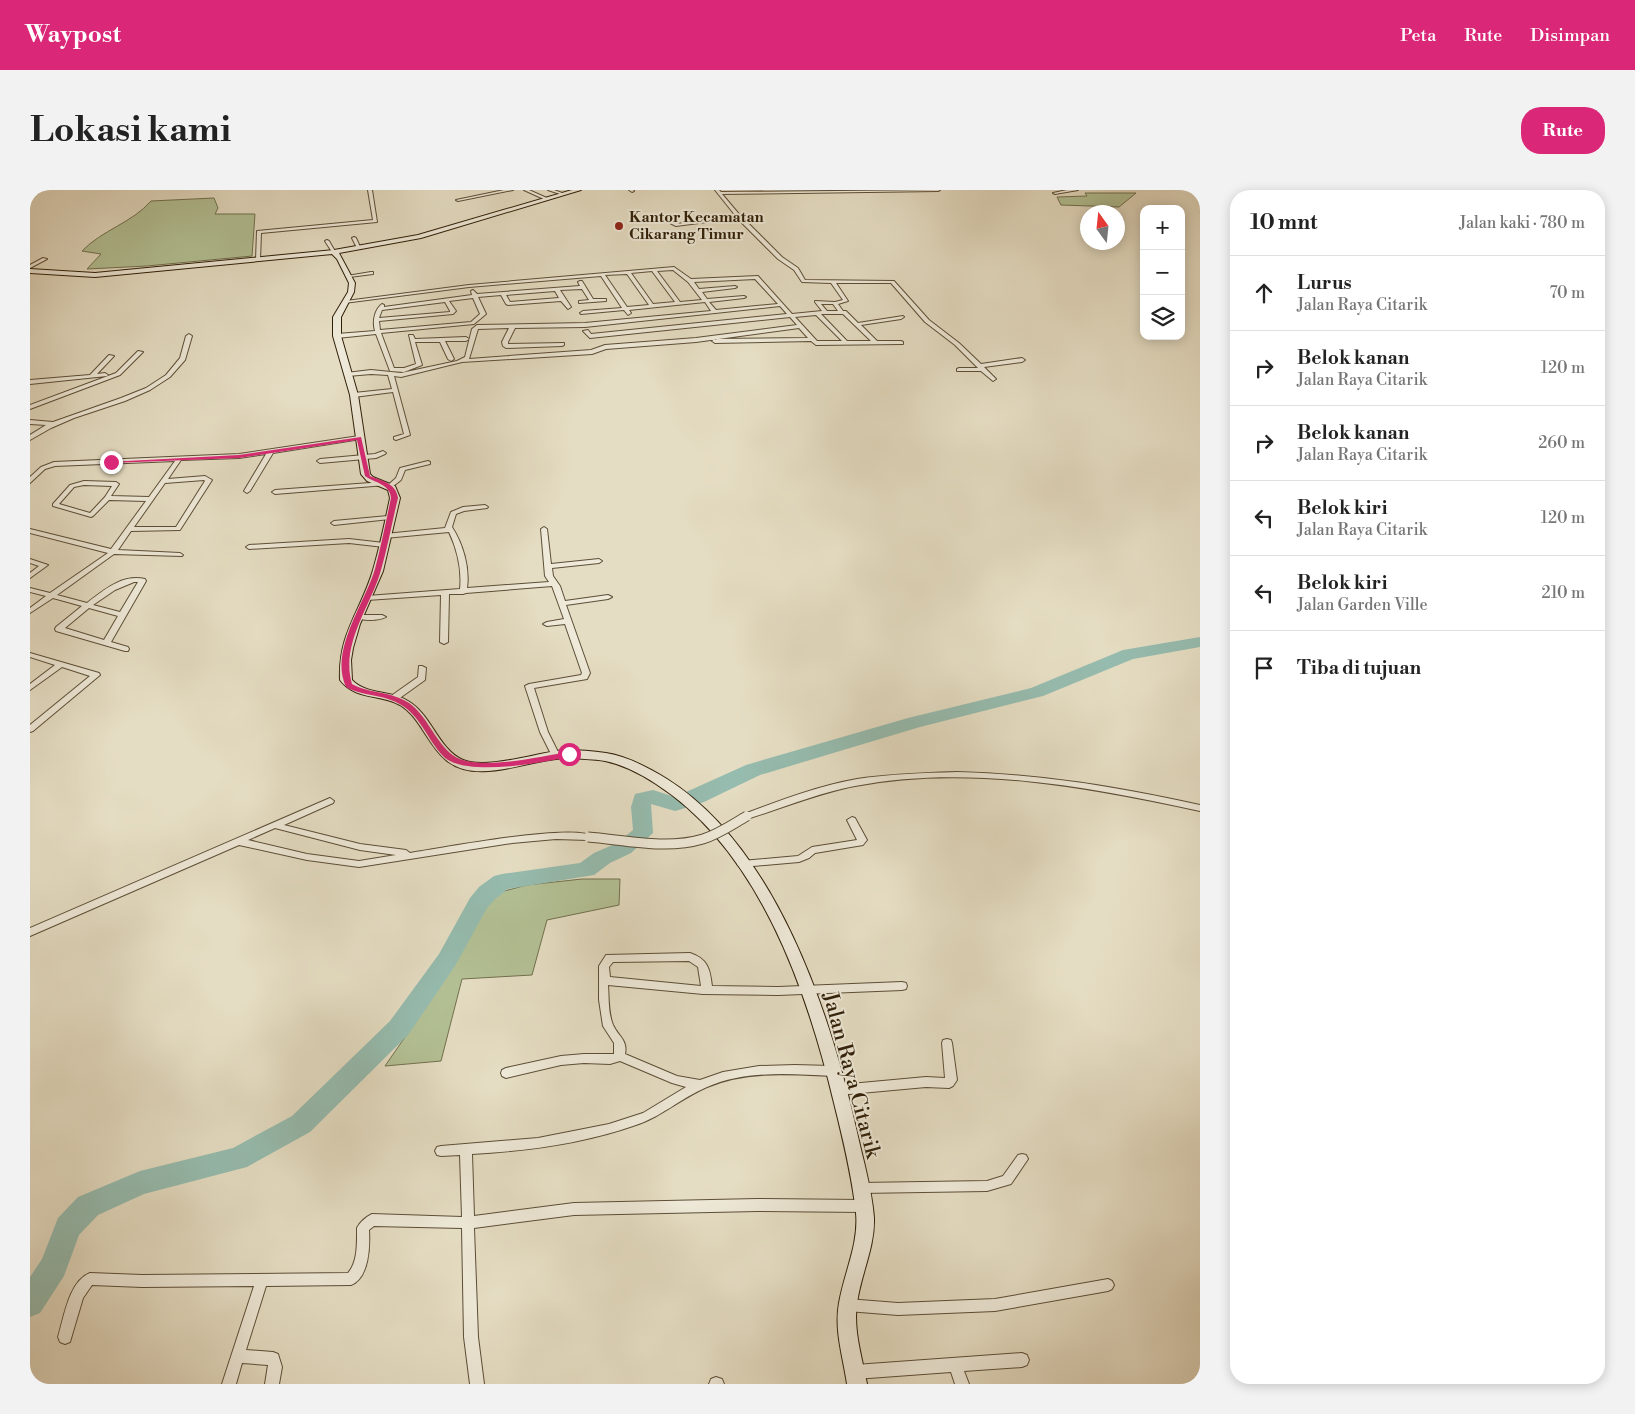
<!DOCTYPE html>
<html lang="id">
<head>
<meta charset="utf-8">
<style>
  body { margin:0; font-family:"Libre Bodoni",serif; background:#f2f2f2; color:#222 }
  .controls { position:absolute; right:15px; top:15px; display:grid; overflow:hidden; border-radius:10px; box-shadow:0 2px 12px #0003 }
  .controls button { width:45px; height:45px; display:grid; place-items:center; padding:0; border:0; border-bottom:1px solid #e0e0e0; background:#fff; color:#222; font:25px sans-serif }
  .compass { position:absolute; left:1050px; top:15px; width:45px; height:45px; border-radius:50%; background:#fff; box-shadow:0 2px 12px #0003; rotate:345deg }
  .stop { position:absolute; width:15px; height:15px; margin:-11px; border:4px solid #db2777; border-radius:50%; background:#fff }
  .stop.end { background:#db2777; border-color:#fff; box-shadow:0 1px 5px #0008 }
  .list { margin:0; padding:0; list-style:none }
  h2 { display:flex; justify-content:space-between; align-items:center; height:65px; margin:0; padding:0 20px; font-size:21px }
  h2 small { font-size:16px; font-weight:400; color:#767676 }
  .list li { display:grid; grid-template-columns:32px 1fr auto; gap:15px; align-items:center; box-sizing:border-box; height:75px; padding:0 20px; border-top:1px solid #e0e0e0 }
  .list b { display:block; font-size:19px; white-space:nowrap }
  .list p { margin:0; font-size:16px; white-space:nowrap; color:#767676 }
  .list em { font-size:16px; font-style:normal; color:#767676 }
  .icon { flex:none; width:28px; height:28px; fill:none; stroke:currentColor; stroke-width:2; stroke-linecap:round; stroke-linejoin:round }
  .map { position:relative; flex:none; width:1170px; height:1194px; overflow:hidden; border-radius:20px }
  header { display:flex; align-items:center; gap:30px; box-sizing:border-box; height:70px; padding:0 25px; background:#db2777; color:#fff }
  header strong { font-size:24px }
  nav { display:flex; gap:28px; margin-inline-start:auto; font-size:18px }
  .intro { display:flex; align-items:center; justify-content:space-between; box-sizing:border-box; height:120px; padding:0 30px }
  h1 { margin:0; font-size:35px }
  .button { padding:12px 22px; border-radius:20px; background:#db2777; color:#fff; font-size:18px; font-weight:700 }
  main { display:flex; gap:30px; padding:0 30px }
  aside { flex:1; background:#fff; border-radius:20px; box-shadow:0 2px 12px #0003 }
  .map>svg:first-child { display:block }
  .green { fill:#b3c195; stroke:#71704e }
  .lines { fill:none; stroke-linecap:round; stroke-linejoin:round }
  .river { fill:#96bcaf; fill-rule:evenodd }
  .street-casing { stroke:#5c4e37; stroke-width:2 }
  .secondary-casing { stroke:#2f1f08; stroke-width:2 }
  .street { fill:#eee9d8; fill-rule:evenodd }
  .secondary { fill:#eee9d8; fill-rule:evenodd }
  .street-bridge-casing { stroke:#5c4e37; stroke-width:11; stroke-linecap:butt }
  .street-bridge { stroke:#eee9d8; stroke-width:9 }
  .route { fill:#db2777 }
  .poi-dot { fill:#8f2418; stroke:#eee9d8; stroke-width:2 }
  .labels { text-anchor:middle; stroke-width:4; stroke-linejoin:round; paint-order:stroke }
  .far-poi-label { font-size:15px; font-weight:bold; fill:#2f1f08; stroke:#eee9d8; text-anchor:start }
  .near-street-label { font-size:21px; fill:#2f1f08; stroke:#eee9d8 }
</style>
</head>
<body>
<header>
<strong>Waypost</strong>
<nav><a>Peta</a><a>Rute</a><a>Disimpan</a></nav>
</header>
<div class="intro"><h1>Lokasi kami</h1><a class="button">Rute</a></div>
<main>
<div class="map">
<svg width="1170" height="1194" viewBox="0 0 1170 1194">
  <rect width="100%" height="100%" fill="#e5ddc3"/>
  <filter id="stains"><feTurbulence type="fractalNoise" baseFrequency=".004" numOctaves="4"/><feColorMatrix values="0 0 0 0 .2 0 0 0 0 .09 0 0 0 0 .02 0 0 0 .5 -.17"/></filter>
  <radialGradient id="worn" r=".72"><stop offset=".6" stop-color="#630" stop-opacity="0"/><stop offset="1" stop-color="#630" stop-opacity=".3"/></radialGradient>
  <path class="green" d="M 1055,3 L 1106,3 L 1089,17 L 1031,15 L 1027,7 L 1057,6 Z
    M 184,8 L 188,18 L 185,24 L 225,24 L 222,66 L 117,76 L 57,79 L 71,64 L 52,61 C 72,40 102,33 121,11 Z
    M 552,689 L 590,689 L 589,715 L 517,730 L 502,785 L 432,789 L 411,871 L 355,876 L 415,789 L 447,730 L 467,703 L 497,695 Z"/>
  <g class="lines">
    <path class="river" d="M 1170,447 L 1170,457 L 1103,469 L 1013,506 L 890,537 L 730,585 L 674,612 L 652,619 L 645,621 L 621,614 L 623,643 L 601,663 L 580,673 L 564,685 L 478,699 L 465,709 L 457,718 L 425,776 L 378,845 L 280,942 L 217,977 L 114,1004 L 68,1025 L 49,1045 L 34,1086 L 10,1123 L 0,1127 L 0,1087 L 12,1069 L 28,1028 L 48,1007 L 110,981 L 203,958 L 262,926 L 360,831 L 409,764 L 440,708 L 449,697 L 464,686 L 472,684 L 550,673 L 564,663 L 587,653 L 603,640 L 601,617 L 605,604 L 623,600 L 645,607 L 716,575 L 878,528 L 1001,498 L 1093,460 Z"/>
    <g class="street-casing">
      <path id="street" d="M 338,0 L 342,0 L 347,32 L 231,43 L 230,70 L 228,71 L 226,70 L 227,41 L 343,30 Z
        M 474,0 L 483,0 L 428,11 L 426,10 Z
        M 494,0 L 499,0 L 519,9 L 516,10 Z
        M 518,0 L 524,0 L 535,4 L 533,5 Z
        M 599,0 L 603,0 L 604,1 L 602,2 Z
        M 685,0 L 689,0 L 691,2 L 910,0 L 908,1 L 692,4 L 708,23 L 752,67 L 768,78 L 775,90 L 864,91 L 899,130 L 929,153 L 951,174 L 992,168 L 995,170 L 992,172 L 954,177 L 966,189 L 963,191 L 951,181 L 927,181 L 927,179 L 929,178 L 948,178 L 925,155 L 895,132 L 861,93 L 806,93 L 818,111 L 808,114 L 813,121 L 816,121 L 828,133 L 873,126 L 874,127 L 871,129 L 831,135 L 847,151 L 871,151 L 873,152 L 873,154 L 786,155 L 781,151 L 685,153 L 682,151 L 685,149 L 778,148 L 769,138 L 666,152 L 576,159 L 562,164 L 432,172 L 371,187 L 364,186 L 380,245 L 366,250 L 364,249 L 364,247 L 374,244 L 363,202 L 324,207 L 321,205 L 324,203 L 362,199 L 358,185 L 341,184 L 318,186 L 315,184 L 316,183 L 341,180 L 371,183 L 427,171 L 435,167 L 442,139 L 447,135 L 555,133 L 681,121 L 675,112 L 599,120 L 601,123 L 598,125 L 594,120 L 551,124 L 550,123 L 553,121 L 592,118 L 571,86 L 439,97 L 314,113 L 314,112 L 316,111 L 439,95 L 644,77 L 661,89 L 728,86 L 762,124 L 792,121 L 785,112 L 785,111 L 805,112 L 813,110 L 801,93 L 772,92 L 764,80 L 748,69 L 707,28 L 646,36 L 636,31 L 638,30 L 647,34 L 705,25 ZM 643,80 L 658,92 L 672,110 L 650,112 L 627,81 ZM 622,81 L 645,112 L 623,114 L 601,83 ZM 597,84 L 619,115 L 597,117 L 575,85 ZM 725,89 L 748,114 L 686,120 L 679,112 L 714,108 L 716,107 L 714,106 L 677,109 L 672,102 L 705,98 L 707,97 L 705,96 L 669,99 L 664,92 ZM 791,114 L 803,114 L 808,121 L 797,121 ZM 750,116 L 757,124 L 561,144 L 558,140 L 553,141 L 560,148 L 760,127 L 767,135 L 666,148 L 575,155 L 561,160 L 439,169 L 448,139 L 479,138 L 472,152 L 473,156 L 476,158 L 532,156 L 534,155 L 534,153 L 478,154 L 478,152 L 485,138 L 555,137 ZM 791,124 L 813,124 L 841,151 L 817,151 ZM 786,125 L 812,151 L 787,151 L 765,127 Z
        M 1037,0 L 1048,0 L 1025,4 L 1023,3 Z
        M 324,47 L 326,48 L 331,59 L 327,58 L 322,48 Z
        M 297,50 L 299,51 L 306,63 L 302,62 L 295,51 Z
        M 13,68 L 17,69 L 0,78 L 0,75 Z
        M 341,82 L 343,82 L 343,84 L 319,87 L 317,86 Z
        M 550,91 L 552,91 L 563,109 L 576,109 L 576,111 L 549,113 L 549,111 L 559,110 L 552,99 L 530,100 L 541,117 L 538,119 L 531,111 L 478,115 L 476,114 L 471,105 L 448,107 L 456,124 L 444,134 L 351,143 L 364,178 L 374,178 L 386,174 L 379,145 L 383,145 L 385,149 L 436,147 L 439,149 L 436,151 L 415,151 L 424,169 L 421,171 L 418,169 L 410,152 L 385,152 L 392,175 L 374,182 L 360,181 L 346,144 L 307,148 L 304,146 L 307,144 L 345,141 C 342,131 345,119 352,114 L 354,115 L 354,117 L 442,105 L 441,101 L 443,100 L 447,104 L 550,96 L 548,92 ZM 525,101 L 529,108 L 480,112 L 476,105 ZM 443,108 L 450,124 L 441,132 L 350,140 L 349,131 L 423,124 L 426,121 L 419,111 ZM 415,112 L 420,121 L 420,122 L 349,128 L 352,120 Z
        M 159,144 L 162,146 L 155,170 L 140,187 L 120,200 L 95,211 L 44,228 L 21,238 L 0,250 L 0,245 L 16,235 L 0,234 L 0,230 L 23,232 L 91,208 L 116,198 L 136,185 L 150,168 L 156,146 Z
        M 108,161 L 113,162 L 90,185 L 0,219 L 0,215 L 86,183 Z
        M 79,165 L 84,166 L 67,184 L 75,183 L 78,185 L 77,186 L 0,194 L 0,190 L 60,185 Z
        M 329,246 L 331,247 L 331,249 L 243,263 L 220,301 L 217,303 L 214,301 L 236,264 L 209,268 L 151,270 L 138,289 L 175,286 L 182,290 L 150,340 L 101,341 L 88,360 L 150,363 L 153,365 L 152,366 L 84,364 L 27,405 L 57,413 C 74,400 92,384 115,389 L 116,391 L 81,452 L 98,457 L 99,459 L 98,461 L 95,461 L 26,441 L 25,439 L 26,437 L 52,416 L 23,408 L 0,423 L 0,418 L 16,406 L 0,402 L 0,398 L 20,403 L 78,363 L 0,343 L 0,339 L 81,359 L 116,311 L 79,310 L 63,326 L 61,327 L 23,316 L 23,314 L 40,295 L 54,291 L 86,292 L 89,294 L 81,306 L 119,307 L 145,271 L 25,276 L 15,279 L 0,293 L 0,287 L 11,277 L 24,272 L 209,264 ZM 174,290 L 175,291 L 146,337 L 104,337 L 135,293 ZM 54,295 L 82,296 L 75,307 L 60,323 L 29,314 L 44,297 ZM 104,392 L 108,392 L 90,422 L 63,415 L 85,400 ZM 59,418 L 88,426 L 74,450 L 35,438 Z
        M 353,261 L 356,263 L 355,264 L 346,268 L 290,273 L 287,271 L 290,269 L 345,264 Z
        M 398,271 L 400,272 L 400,274 L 375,280 L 371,290 L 362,297 L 357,296 L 366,288 L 370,278 Z
        M 354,292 L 357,294 L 356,295 L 245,304 L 242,302 L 245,300 Z
        M 455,315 L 458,317 L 457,318 L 434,321 L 426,324 L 422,337 C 433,354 440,378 437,398 L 519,392 L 515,386 L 511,339 L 514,337 L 517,339 L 521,374 L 569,369 L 572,371 L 569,373 L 522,378 L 523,386 L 530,396 L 535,411 L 578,405 L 582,407 L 578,409 L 536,415 L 560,483 L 557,489 L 504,498 L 518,542 L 530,566 L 529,568 L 523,568 L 510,542 L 495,496 L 499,494 L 551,485 L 552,483 L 535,434 L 517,436 L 513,434 L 517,432 L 534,429 L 522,396 L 436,403 L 433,404 L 419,404 L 418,452 L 414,454 L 410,452 L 411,405 L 337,410 L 333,408 L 337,406 L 430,399 C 432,380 427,359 419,342 L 355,348 L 352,346 L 355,344 L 415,338 L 421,322 L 433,317 Z
        M 358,326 L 360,327 L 360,329 L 304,335 L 301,333 L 304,331 Z
        M 319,349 L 354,353 L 357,355 L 354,357 L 319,353 L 219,359 L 216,357 L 219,355 Z
        M 0,369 L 18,375 L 0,388 L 0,383 L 9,376 L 0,373 Z
        M 325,425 L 352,425 L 356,427 C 349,431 331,431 324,427 Z
        M 0,463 L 69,483 L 70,485 L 3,541 L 0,542 L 0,535 L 60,486 L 32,477 L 0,500 L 0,494 L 25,475 L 0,467 Z
        M 389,476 L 392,476 L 396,478 L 395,490 L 367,510 L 361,510 L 360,508 L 361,506 L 388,487 Z
        M 927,582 C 1011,584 1088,597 1170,615 L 1170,621 C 1060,597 937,574 825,596 C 788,603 753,618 717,629 L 713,626 L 714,624 C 751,610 788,596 827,589 C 860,584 894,583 927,582 Z
        M 300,608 L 304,611 L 303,613 L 254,635 L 330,654 L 376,660 L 380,663 C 407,659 548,632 563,647 L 558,650 L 526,649 L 482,653 L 329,677 L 277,670 L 209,655 L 0,746 L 0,738 ZM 245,638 L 330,660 L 366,665 L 329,671 L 277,664 L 218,650 Z
        M 822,627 L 825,628 L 837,650 L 833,655 L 785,663 L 779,668 L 769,672 L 712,677 L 709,676 L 707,674 L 709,672 L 712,671 L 768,666 L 782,657 L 827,650 L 817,630 Z
        M 660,763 C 678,769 680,779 682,796 L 748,797 L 872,792 L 876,793 L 877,796 L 876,799 L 872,800 L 748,805 L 673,804 L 578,795 C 579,808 578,823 583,835 C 588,846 598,850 595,864 L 647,886 L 670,890 L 693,882 L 729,876 L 765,875 L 802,876 L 806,878 L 807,881 L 806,884 L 802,886 C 761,884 716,880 677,897 C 651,908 630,928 603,936 C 551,954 496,961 442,964 L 444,1026 L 544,1013 L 727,1009 L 833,1010 L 837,1012 L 839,1016 L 837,1020 L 833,1022 L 727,1021 L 544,1025 L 444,1038 L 448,1147 L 454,1194 L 440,1194 L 434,1147 L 432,1038 L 344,1036 L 339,1040 C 340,1057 339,1088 321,1095 L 236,1096 L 216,1160 L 243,1162 L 248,1164 L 252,1177 L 249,1194 L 235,1194 L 238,1175 L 212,1173 L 206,1194 L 192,1194 L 224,1096 L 112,1097 L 62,1095 L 53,1108 L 40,1152 L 35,1154 L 30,1152 L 28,1147 C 34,1127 39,1091 60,1083 L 112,1085 L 318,1083 C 328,1072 327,1052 327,1038 C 330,1032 336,1027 342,1024 L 432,1027 L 430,965 L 411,966 L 407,965 L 405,961 L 407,957 L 411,956 L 508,948 L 579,934 L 613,923 L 656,897 L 642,893 L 590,871 L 580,874 L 554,873 L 531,875 L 476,888 L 472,886 L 471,883 L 472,880 L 476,878 L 531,866 L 554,864 L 584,864 L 584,853 L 573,836 L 569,810 L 569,776 L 576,765 ZM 659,771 L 668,777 L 671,796 L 580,787 L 579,777 L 583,772 Z
        M 917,849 L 921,850 L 922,853 L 927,890 L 923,896 L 919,898 L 896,897 L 809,905 L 805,903 L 803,900 L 805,897 L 809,895 L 896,887 L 915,888 L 912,853 L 913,850 Z
        M 992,964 L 996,965 L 998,969 L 981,994 L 957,1001 L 830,1003 L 826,1002 L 824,998 L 826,994 L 830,993 L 957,991 L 973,986 L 988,965 Z
        M 1078,1089 L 1082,1091 L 1084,1095 L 1082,1099 L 1078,1101 L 965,1121 L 868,1125 L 817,1121 L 812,1119 L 811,1115 L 812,1111 L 817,1109 L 868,1113 L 965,1109 Z
        M 992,1163 L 997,1165 L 999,1170 L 997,1175 L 992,1177 L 934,1181 L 939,1194 L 925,1194 L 921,1182 L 825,1189 L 820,1187 L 818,1182 L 820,1177 L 825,1175 Z
        M 686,1187 L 692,1189 L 694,1194 L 679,1194 L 681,1189 Z"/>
    </g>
    <g class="secondary-casing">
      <path id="secondary" d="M 542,0 L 551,0 L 391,48 L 309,63 L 325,93 L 324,102 L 311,127 L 311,146 L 328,205 L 340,284 L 343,287 L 365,296 L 370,308 L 353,381 L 330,434 L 323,458 L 321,470 L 322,490 C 336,505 361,500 378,511 C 402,525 408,559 433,570 C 457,580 509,562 535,560 C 548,560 563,561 576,563 C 597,566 619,578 637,589 C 746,658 800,822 827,942 C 833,970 842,999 844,1028 C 845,1057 831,1084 827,1113 C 823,1140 832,1167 837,1194 L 817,1194 C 813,1167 804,1140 809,1113 C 814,1083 829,1054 826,1023 C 822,986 813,949 804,913 C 777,800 729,660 626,594 C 611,584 594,575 575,571 C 564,569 551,569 540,568 C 503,567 448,597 416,570 C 397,554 391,528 370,515 C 350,504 325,510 310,490 C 308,443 331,421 343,380 C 350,356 355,332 360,308 L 358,300 L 337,291 L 331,284 L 320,205 L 303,146 L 303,127 L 318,102 L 319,93 L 307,69 L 302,64 L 65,87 L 0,83 L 0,79 L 65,83 L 304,60 L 388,45 Z"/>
    </g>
    <use href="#street" class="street"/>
    <use href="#secondary" class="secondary"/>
    <g class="street-bridge-casing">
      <path id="street-bridge" d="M 558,647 C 595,650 636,660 673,649 C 689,644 703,634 717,626"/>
    </g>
    <use href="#street-bridge" class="street-bridge"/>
  </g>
  <path class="route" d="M 331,247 L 340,286 C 352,291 366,293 368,308 C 362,332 358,356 351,380 C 341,416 310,454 322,494 C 340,504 361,501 379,513 C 397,526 404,549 420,563 C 442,584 510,566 539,562 L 543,564 L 542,566 C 513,573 436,587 414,567 C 399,552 392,529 373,516 C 356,504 334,507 316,497 C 299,461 335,413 345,379 C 351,356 356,332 361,308 C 360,294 345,293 335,286 L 327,250 L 209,268 L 81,273 L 78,272 L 209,265 Z"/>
  <circle class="poi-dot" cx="589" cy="36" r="5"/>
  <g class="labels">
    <g class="far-poi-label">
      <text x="599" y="32">Kantor Kecamatan<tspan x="599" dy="17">Cikarang Timur</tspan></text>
    </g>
    <g class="near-street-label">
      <text transform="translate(822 885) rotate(75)" y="7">Jalan Raya Citarik</text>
    </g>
  </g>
  <rect width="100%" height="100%" filter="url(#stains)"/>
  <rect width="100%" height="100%" fill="url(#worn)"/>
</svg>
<div class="controls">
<button>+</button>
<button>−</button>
<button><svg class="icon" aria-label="layers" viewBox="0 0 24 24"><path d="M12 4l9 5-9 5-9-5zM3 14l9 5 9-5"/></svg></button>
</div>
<svg class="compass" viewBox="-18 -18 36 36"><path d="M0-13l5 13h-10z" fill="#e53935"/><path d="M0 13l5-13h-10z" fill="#767676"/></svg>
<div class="stop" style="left:539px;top:564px"></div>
<div class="stop end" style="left:81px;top:272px"></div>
</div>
<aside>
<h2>10 mnt<small>Jalan kaki · 780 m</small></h2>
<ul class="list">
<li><svg class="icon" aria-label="ahead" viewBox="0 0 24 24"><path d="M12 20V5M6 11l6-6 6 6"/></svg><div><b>Lurus</b><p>Jalan Raya Citarik</p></div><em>70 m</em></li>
<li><svg class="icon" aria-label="right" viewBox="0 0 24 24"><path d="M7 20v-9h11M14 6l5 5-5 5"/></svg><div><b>Belok kanan</b><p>Jalan Raya Citarik</p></div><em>120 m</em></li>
<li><svg class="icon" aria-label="right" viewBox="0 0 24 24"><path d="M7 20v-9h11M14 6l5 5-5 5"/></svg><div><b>Belok kanan</b><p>Jalan Raya Citarik</p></div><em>260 m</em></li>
<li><svg class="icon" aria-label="left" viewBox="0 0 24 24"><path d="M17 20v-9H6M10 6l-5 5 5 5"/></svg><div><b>Belok kiri</b><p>Jalan Raya Citarik</p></div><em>120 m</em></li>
<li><svg class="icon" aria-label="left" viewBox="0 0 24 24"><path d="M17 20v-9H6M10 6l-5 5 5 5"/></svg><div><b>Belok kiri</b><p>Jalan Garden Ville</p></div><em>210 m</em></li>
<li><svg class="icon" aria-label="arrive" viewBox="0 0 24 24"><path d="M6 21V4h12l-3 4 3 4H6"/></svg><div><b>Tiba di tujuan</b></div></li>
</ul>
</aside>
</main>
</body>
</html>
